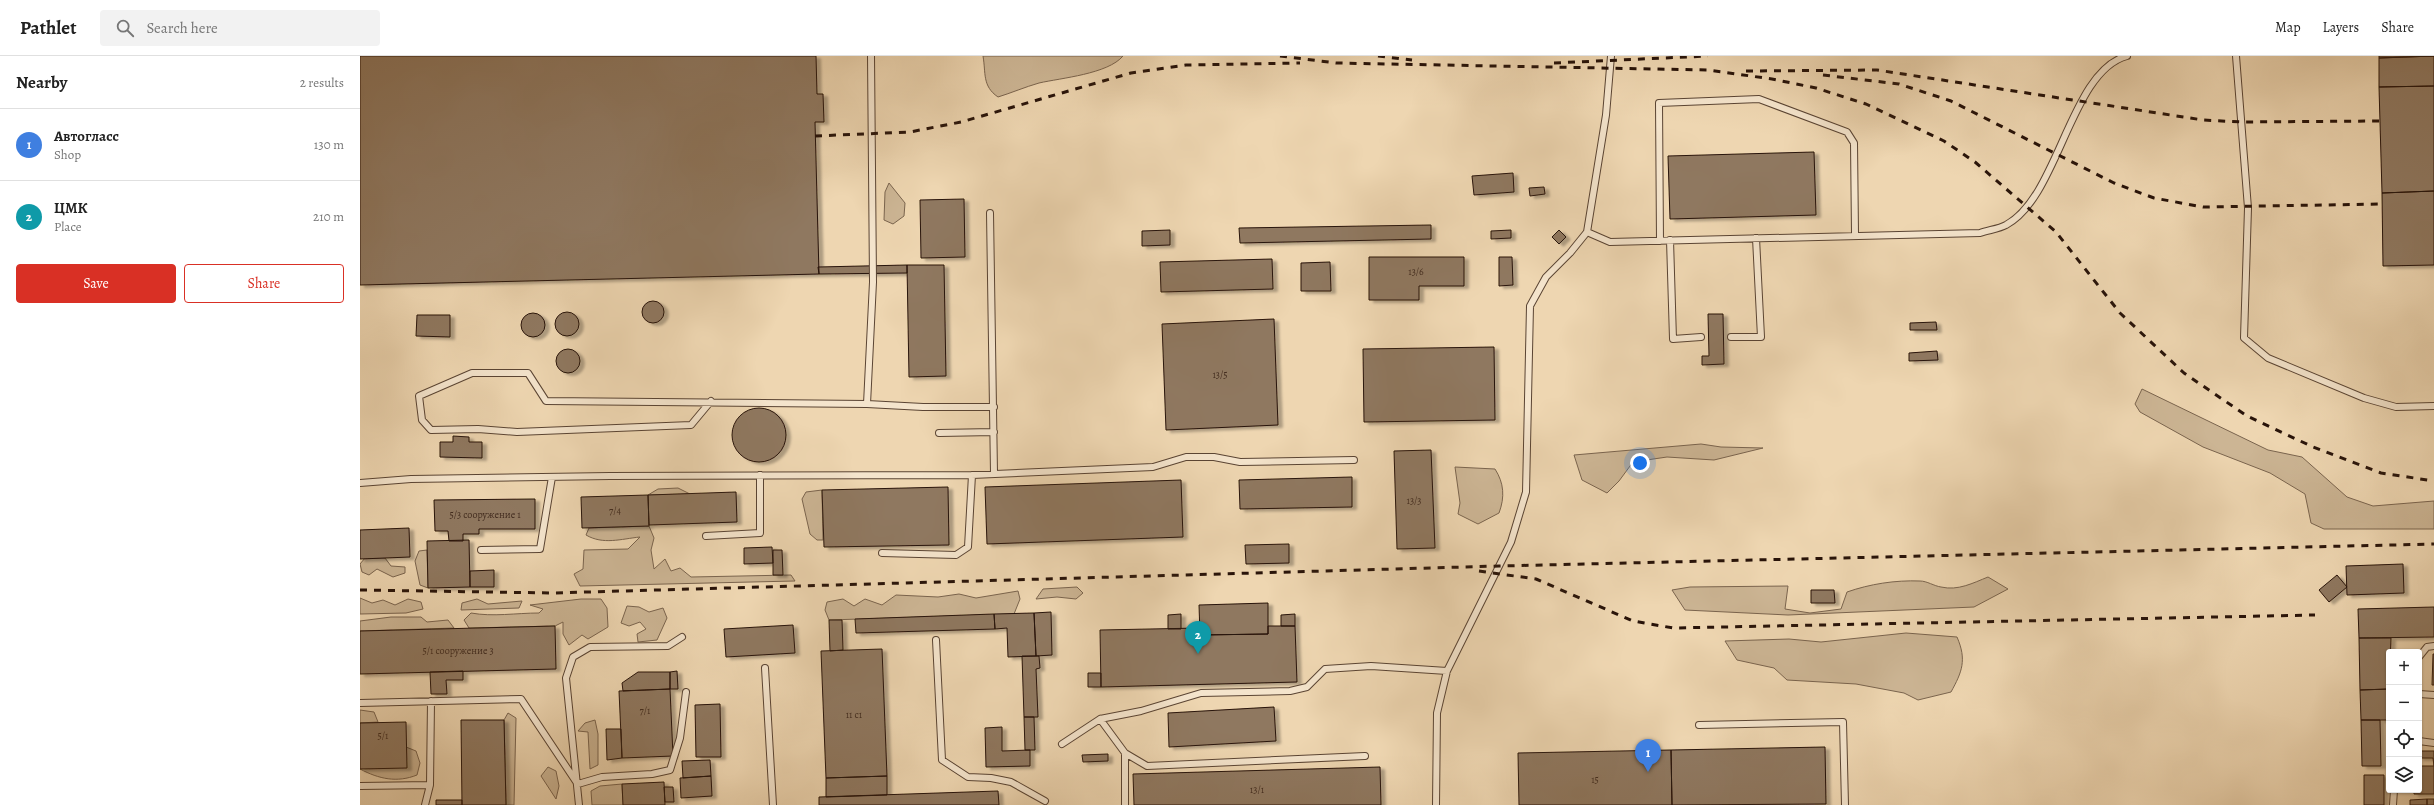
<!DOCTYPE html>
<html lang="en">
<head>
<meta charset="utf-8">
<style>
  body { margin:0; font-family:Alegreya,serif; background:#f2f2f2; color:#222 }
  .controls { position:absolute; right:12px; bottom:12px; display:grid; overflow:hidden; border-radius:4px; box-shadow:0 1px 3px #0004 }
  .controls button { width:36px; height:36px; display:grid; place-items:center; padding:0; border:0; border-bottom:1px solid #e0e0e0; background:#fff; color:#222; font:20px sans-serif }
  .you { position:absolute; left:1280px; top:407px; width:14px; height:14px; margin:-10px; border:3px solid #fff; border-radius:50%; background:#1a73e8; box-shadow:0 0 0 6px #1a73e833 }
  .badge { display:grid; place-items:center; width:26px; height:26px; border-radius:50%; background:#d93025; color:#fff; font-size:13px; font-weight:700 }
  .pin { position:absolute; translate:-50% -33px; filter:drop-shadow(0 1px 2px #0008) }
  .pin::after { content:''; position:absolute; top:21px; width:14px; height:12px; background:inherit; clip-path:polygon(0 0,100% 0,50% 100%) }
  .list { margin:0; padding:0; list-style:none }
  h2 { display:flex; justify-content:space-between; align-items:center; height:52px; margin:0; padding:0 16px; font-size:17px }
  h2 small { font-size:13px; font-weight:400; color:#767676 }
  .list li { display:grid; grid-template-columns:26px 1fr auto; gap:12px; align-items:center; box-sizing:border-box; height:72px; padding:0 16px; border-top:1px solid #e0e0e0 }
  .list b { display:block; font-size:15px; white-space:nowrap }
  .list p { margin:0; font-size:13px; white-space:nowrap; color:#767676 }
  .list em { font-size:13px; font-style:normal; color:#767676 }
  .actions { display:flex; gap:8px; padding:12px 16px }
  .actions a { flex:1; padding:9px 0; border:1px solid #d93025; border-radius:4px; text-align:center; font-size:14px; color:#d93025 }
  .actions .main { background:#d93025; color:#fff }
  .icon { flex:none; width:22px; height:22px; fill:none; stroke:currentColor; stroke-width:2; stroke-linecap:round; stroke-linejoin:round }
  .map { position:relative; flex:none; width:2074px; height:749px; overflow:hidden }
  header { display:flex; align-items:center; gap:24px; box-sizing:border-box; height:56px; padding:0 20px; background:#fff; border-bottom:1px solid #e0e0e0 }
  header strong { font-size:19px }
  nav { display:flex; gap:22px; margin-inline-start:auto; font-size:14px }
  .search { width:280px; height:36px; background:#f2f2f2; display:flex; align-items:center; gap:10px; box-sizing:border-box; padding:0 14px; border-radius:4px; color:#767676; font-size:15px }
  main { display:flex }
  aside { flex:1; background:#fff }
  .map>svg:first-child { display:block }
  .green { fill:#ccb594; stroke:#7a644e }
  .building { fill:#8f7860; stroke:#281309; filter:url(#shadow) }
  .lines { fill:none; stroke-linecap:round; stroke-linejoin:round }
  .service-casing { stroke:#5a4433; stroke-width:8 }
  .service { stroke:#f4e4cc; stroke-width:6 }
  .rail { stroke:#281309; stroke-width:3; stroke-dasharray:7 7; stroke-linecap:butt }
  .labels { text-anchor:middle; stroke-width:3.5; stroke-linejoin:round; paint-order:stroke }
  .number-label { font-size:10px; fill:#422c1f }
</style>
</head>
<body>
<header>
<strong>Pathlet</strong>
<div class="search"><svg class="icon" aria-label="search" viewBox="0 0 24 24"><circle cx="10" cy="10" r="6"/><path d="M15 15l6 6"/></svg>Search here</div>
<nav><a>Map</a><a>Layers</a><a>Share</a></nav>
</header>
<main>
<aside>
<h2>Nearby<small>2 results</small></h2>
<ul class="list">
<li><span class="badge" style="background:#3f7fe0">1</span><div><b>Автогласс</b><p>Shop</p></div><em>130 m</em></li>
<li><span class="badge" style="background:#0f9aa8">2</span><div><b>ЦМК</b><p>Place</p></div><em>210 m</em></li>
</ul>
<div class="actions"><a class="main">Save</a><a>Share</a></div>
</aside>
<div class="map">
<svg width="2074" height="749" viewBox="0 0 2074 749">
  <defs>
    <filter id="shadow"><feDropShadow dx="4.5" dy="2.5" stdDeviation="1" flood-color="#0004"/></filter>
  </defs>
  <rect width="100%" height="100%" fill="#eed6b1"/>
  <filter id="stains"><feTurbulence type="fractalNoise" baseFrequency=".005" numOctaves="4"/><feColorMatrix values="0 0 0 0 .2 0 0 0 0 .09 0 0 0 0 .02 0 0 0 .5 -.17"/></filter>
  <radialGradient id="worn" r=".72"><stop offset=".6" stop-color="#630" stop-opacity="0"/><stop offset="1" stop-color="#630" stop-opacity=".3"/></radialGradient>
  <path class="green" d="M 623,0 L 763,0 C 748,18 701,22 679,27 C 665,31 651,37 638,41 C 622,30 626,17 623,0 Z
    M 529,127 L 545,147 L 544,160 L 533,168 L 524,164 L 525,136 Z
    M 1782,333 L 1908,394 L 1942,401 L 1987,441 L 2013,450 L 2074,445 L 2074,473 L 1964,473 L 1951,467 L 1945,438 L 1910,417 L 1843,391 L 1780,356 L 1775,348 Z
    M 1341,388 L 1361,391 L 1403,392 L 1354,404 L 1307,401 L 1273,406 L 1259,425 L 1247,437 L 1222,424 L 1214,399 Z
    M 1095,411 L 1135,413 C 1144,427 1145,441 1139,457 L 1118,468 L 1098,458 L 1100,447 Z
    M 318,432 L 330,438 L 288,439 L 298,433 Z
    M 462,434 L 463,484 L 457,484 L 450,478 L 442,443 L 446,436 Z
    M 289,470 L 294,482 L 291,494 L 294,513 L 305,503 L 311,515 L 320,512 L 331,521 L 431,519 L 435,525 L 220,530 L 214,518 L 223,513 L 224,494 L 268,493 L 280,481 C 261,483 243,489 226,479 L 229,472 Z
    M 67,494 L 68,532 L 60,529 L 55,505 L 59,495 Z
    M 5,502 L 25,502 L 31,510 L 45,511 L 45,517 L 33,521 L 17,513 L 9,519 L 2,516 L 0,508 Z
    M 1628,521 L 1648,533 L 1614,551 L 1428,559 L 1325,554 L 1312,534 L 1330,531 L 1428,530 L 1425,553 L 1450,557 L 1481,553 L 1487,536 C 1510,528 1535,524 1560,525 C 1567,525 1574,530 1581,531 C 1598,535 1613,527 1628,521 Z
    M 717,531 L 723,537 L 716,543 L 697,541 L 676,543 L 683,533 Z
    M 658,535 L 660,543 L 654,558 L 469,564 L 465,554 L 467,546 L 483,543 L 494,550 L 505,543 L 522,549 L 536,539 L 578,541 L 599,538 L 616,542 Z
    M 0,542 L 12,547 L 23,544 L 35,549 L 48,543 L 61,546 L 63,553 L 46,557 L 0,558 Z
    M 117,543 L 128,548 L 162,545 L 159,552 L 101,554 L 102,547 Z
    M 221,543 L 241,543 L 247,552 L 248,571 L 228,583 L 222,579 L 209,589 L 203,578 L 203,566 L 195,570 L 109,572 L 104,564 L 111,557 C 133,561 156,557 179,557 L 183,553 L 170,549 Z
    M 267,550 L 279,551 L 289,556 L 303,552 L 307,562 L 297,584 L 278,586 L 277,578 L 286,573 L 280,566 L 269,570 L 261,567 Z
    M 31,561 L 61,561 L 67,566 L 88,564 L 94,572 L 0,575 L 0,565 Z
    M 1546,577 L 1597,581 C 1607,604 1602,616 1591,636 L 1558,644 L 1544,637 L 1496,628 L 1427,624 L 1414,612 L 1377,604 L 1365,585 L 1429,583 L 1461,586 Z
    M 0,654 L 14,656 L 18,666 L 0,667 Z
    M 148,657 L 156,662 L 154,749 L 146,749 L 144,664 Z
    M 235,664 L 238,678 L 238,709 L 230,713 L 228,676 L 218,675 L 225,667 Z
    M 46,691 L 56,695 L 60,707 L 57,719 C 37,727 19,723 0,713 Z
    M 188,711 L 196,715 L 199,730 L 196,743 L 181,720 Z
    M 262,728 L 263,749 L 232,749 L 231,735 L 240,730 Z"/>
  <path class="building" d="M 0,0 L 456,0 L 457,38 L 463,38 L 464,66 L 455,66 L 459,218 L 0,229 Z
    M 2019,0 L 2074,0 L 2019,2 Z
    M 2074,0 L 2074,30 L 2019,31 L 2019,2 Z
    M 2074,30 L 2074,135 L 2022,137 L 2019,31 Z
    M 1454,96 L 1456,159 L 1310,163 L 1308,100 Z
    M 1153,117 L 1154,136 L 1114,139 L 1112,120 Z
    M 1184,131 L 1185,138 L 1170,140 L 1169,132 Z
    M 2074,135 L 2074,209 L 2023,210 L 2022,137 Z
    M 604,143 L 605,201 L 561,202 L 560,144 Z
    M 1071,169 L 1071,183 L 880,187 L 879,172 Z
    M 810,174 L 810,189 L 782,190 L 782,175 Z
    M 1151,174 L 1151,182 L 1131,183 L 1131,175 Z
    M 1199,174 L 1206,181 L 1199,188 L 1192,181 Z
    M 1009,201 L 1104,201 L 1104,230 L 1059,230 L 1059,244 L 1009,244 Z
    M 1139,201 L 1152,201 L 1153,229 L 1139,230 Z
    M 912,203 L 913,233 L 801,236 L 800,206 Z
    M 970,206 L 971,235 L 941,235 L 941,207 Z
    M 547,209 L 584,209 L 586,320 L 549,321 Z
    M 547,209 L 547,217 L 459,218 L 458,211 Z
    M282 256a11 11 0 1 1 22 0a11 11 0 1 1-22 0Z
    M195 268a12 12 0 1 1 24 0a12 12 0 1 1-24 0Z
    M161 269a12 12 0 1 1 24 0a12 12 0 1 1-24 0Z
    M 1348,258 L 1363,258 L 1364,308 L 1342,309 L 1342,300 L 1349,300 Z
    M 57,259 L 90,259 L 90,281 L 56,280 Z
    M 914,263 L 918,369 L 806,374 L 802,268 Z
    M 1576,266 L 1577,274 L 1550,274 L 1550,267 Z
    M 1134,291 L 1135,364 L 1004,366 L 1003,293 Z
    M196 305a12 12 0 1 1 24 0a12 12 0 1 1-24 0Z
    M 1577,295 L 1578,304 L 1549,305 L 1549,297 Z
    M372 379a27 27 0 1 1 54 0a27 27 0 1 1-54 0Z
    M 93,380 L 109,381 L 109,386 L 122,386 L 122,402 L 80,401 L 80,386 L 93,386 Z
    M 1071,394 L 1075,492 L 1037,493 L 1034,395 Z
    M 992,421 L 992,451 L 880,453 L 879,424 Z
    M 821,424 L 823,481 L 627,488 L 625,431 Z
    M 588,431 L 589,489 L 464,491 L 462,434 Z
    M 376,436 L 377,466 L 289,469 L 288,439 Z
    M 288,439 L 289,470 L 222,472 L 221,441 Z
    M 175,443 L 175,473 L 119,473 L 119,478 L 103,478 L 103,485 L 89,485 L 88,475 L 75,475 L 74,444 Z
    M 49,472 L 50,501 L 0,503 L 0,474 Z
    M 109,484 L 110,531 L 68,532 L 67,485 Z
    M 929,488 L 929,507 L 886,508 L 885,489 Z
    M 412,491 L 413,507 L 384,508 L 384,492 Z
    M 413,494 L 422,494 L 423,519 L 413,519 Z
    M 2043,508 L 2044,537 L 1987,539 L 1986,510 Z
    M 134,514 L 134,531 L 110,531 L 110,515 Z
    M 1977,519 L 1987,531 L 1969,546 L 1959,534 Z
    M 1451,534 L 1474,534 L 1475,547 L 1451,547 Z
    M 908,547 L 908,578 L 840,579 L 839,549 Z
    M 2074,551 L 2074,581 L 1999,582 L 1998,553 Z
    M 691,556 L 692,599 L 676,600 L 674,557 Z
    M 674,557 L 676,600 L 648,601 L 647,572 L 635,573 L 634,558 Z
    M 634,558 L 635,573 L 496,577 L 495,563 Z
    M 821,558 L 821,573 L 808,573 L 808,559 Z
    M 935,558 L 935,570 L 921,570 L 921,559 Z
    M 469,564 L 482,564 L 483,594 L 470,595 Z
    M 433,569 L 435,597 L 366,601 L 364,573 Z
    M 195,570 L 196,613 L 0,618 L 0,575 Z
    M 908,570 L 935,570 L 937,626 L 741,631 L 740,574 L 840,572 L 840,579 L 908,578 Z
    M 1999,582 L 2031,582 L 2029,633 L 2000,634 Z
    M 522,593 L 527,720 L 466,722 L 461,595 Z
    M 2073,598 L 2074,598 L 2074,629 L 2072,629 Z
    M 662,600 L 679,600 L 680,612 L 676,613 L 678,661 L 664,661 Z
    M 103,615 L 103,624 L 86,624 L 87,638 L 71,638 L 70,616 Z
    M 317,615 L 318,633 L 310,633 L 310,616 Z
    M 278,616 L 310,616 L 310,633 L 263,635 L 262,627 Z
    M 728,617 L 741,617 L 741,631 L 728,631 Z
    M 310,633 L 313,700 L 262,702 L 259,635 Z
    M 2029,633 L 2029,664 L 2001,664 L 2000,634 Z
    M 360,648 L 361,701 L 336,701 L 335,649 Z
    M 914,651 L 916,685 L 809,691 L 808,657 Z
    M 664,661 L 674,661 L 675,694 L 665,694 Z
    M 101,664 L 144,664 L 146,749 L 102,749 Z
    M 2001,664 L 2020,664 L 2021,710 L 2002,710 Z
    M 46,666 L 47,712 L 0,713 L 0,667 Z
    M 642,671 L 642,695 L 670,694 L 670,710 L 626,711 L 625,672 Z
    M 246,673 L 261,673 L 262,702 L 247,704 Z
    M 1465,691 L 1466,748 L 1312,749 L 1311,694 Z
    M 1311,694 L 1312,749 L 1159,749 L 1158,697 Z
    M 2059,695 L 2074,695 L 2074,710 L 2073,702 L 2059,702 Z
    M 748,698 L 748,705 L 723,706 L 722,699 Z
    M 350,704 L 351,720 L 323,722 L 322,705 Z
    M 2059,710 L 2074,710 L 2074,738 L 2054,738 L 2054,734 L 2059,734 Z
    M 1020,711 L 1021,749 L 774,749 L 773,718 Z
    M 2004,719 L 2024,719 L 2024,749 L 2004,749 Z
    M 351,720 L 352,740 L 321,742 L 320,722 Z
    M 527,720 L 527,739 L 466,741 L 466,722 Z
    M 304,726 L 305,749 L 263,749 L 262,728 Z
    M 304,731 L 313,731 L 314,746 L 305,746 Z
    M 638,735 L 639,749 L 459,749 L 459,741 Z
    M 2067,743 L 2074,743 L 2074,749 L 2067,749 Z
    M 2067,743 L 2067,749 L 2050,749 L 2050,744 Z
    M 76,744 L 102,744 L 102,749 L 76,749 Z"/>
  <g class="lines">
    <g class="service-casing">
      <path id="service" d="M 511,0 L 513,226 L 507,348 L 563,351 L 634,351
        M 1876,0 L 1888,152 L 1884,282 L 1908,302 L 2004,342 L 2036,351 L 2074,350
        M 630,157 L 634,417
        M 1227,176 L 1250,186 L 1620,177 C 1628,174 1639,173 1646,169 C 1699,141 1710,15 1767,0
        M 1310,184 L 1313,283 L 1341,281
        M 1300,185 L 1299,47 L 1399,43 L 1487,76 L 1494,87 L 1495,178
        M 1371,281 L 1401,281 L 1396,182
        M 351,345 L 331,369 L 157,376 L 118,373 L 71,374 L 62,364 L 59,340 L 112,317 L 168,317 L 186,345 L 507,348
        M 579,377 L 634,376
        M 0,427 L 51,423 L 250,420 L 612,419 L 793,411 L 826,401 L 854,401 L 880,406 L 994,404
        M 346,480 L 400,477 L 400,419
        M 121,494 L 180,493 L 192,421
        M 522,497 L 596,499 L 608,491 L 612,419
        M 576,584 L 582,704 L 608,721 L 631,722 L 651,726 L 685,745
        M 2059,601 L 2067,591 L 2074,590
        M 405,612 L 413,749
        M 2059,638 L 2074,639
        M 0,647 L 161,643 L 217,727
        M 740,663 L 765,697 L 787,710 L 1005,700
        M 1339,669 L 1483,666 L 1485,749
        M 2059,685 L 2074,687
        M 702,688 L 740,663 L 781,655 L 841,637 L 930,635 L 947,631 L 965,613 L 1011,610 L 1087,615
        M 218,728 L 242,721 L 292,718 L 310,714 L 320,682 L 326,636
        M 0,730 L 70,729
        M 65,749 L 70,729 L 71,645
        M 219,749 L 206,622 L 213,601 L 230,591 L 308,590 L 322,581
        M 765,749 L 765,697
        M 1076,749 L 1077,657 L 1087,615 L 1151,486 L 1166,436 L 1170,250 L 1186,221 L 1210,197 L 1227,176 L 1246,59 L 1251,0
        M 2033,749 L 2034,734"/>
    </g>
    <use href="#service" class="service"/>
    <path class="rail" d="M 920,0 L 976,7 L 1348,14 L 1412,23 L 1456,32 L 1506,48 L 1584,85 L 1615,106 L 1696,176 L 1760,257 L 1824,317 L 1887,360 L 1953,391 L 2021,417 L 2074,425
      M 1018,0 L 1052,4
      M 1194,7 L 1348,0
      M 1386,15 L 1517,14 L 1843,64 L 1882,66 L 2020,65
      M 1463,19 L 1539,28 L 1591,45 L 1754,127 L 1794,142 L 1843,151 L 2022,148
      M 455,80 L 550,76 L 601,66 L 771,17 L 826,9 L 940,7
      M 1119,515 L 1176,523 L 1273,565 L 1313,572 L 1955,559
      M 0,534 L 193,537 L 1139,510 L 2074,488"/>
  </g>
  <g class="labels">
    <g class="number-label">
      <text x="1056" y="219">13/6</text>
      <text x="860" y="322">13/5</text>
      <text x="1054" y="448">13/3</text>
      <text x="255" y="458">7/4</text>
      <text x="125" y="462">5/3 сооружение 1</text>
      <text x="98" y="598">5/1 сооружение 3</text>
      <text x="285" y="658">7/1</text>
      <text x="494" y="662">11 с1</text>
      <text x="23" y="683">5/1</text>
      <text x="1235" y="727">15</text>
      <text x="897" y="737">13/1</text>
    </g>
  </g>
  <rect width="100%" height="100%" filter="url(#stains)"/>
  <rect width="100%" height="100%" fill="url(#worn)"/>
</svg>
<div class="controls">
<button>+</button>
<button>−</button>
<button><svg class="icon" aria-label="locate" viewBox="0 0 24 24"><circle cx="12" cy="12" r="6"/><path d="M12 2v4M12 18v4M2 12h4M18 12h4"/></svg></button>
<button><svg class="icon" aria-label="layers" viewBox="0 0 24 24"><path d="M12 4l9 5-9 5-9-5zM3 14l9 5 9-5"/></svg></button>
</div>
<div class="you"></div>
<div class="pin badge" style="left:1288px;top:716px;background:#3f7fe0">1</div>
<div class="pin badge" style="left:838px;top:598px;background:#0f9aa8">2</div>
</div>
</main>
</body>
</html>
